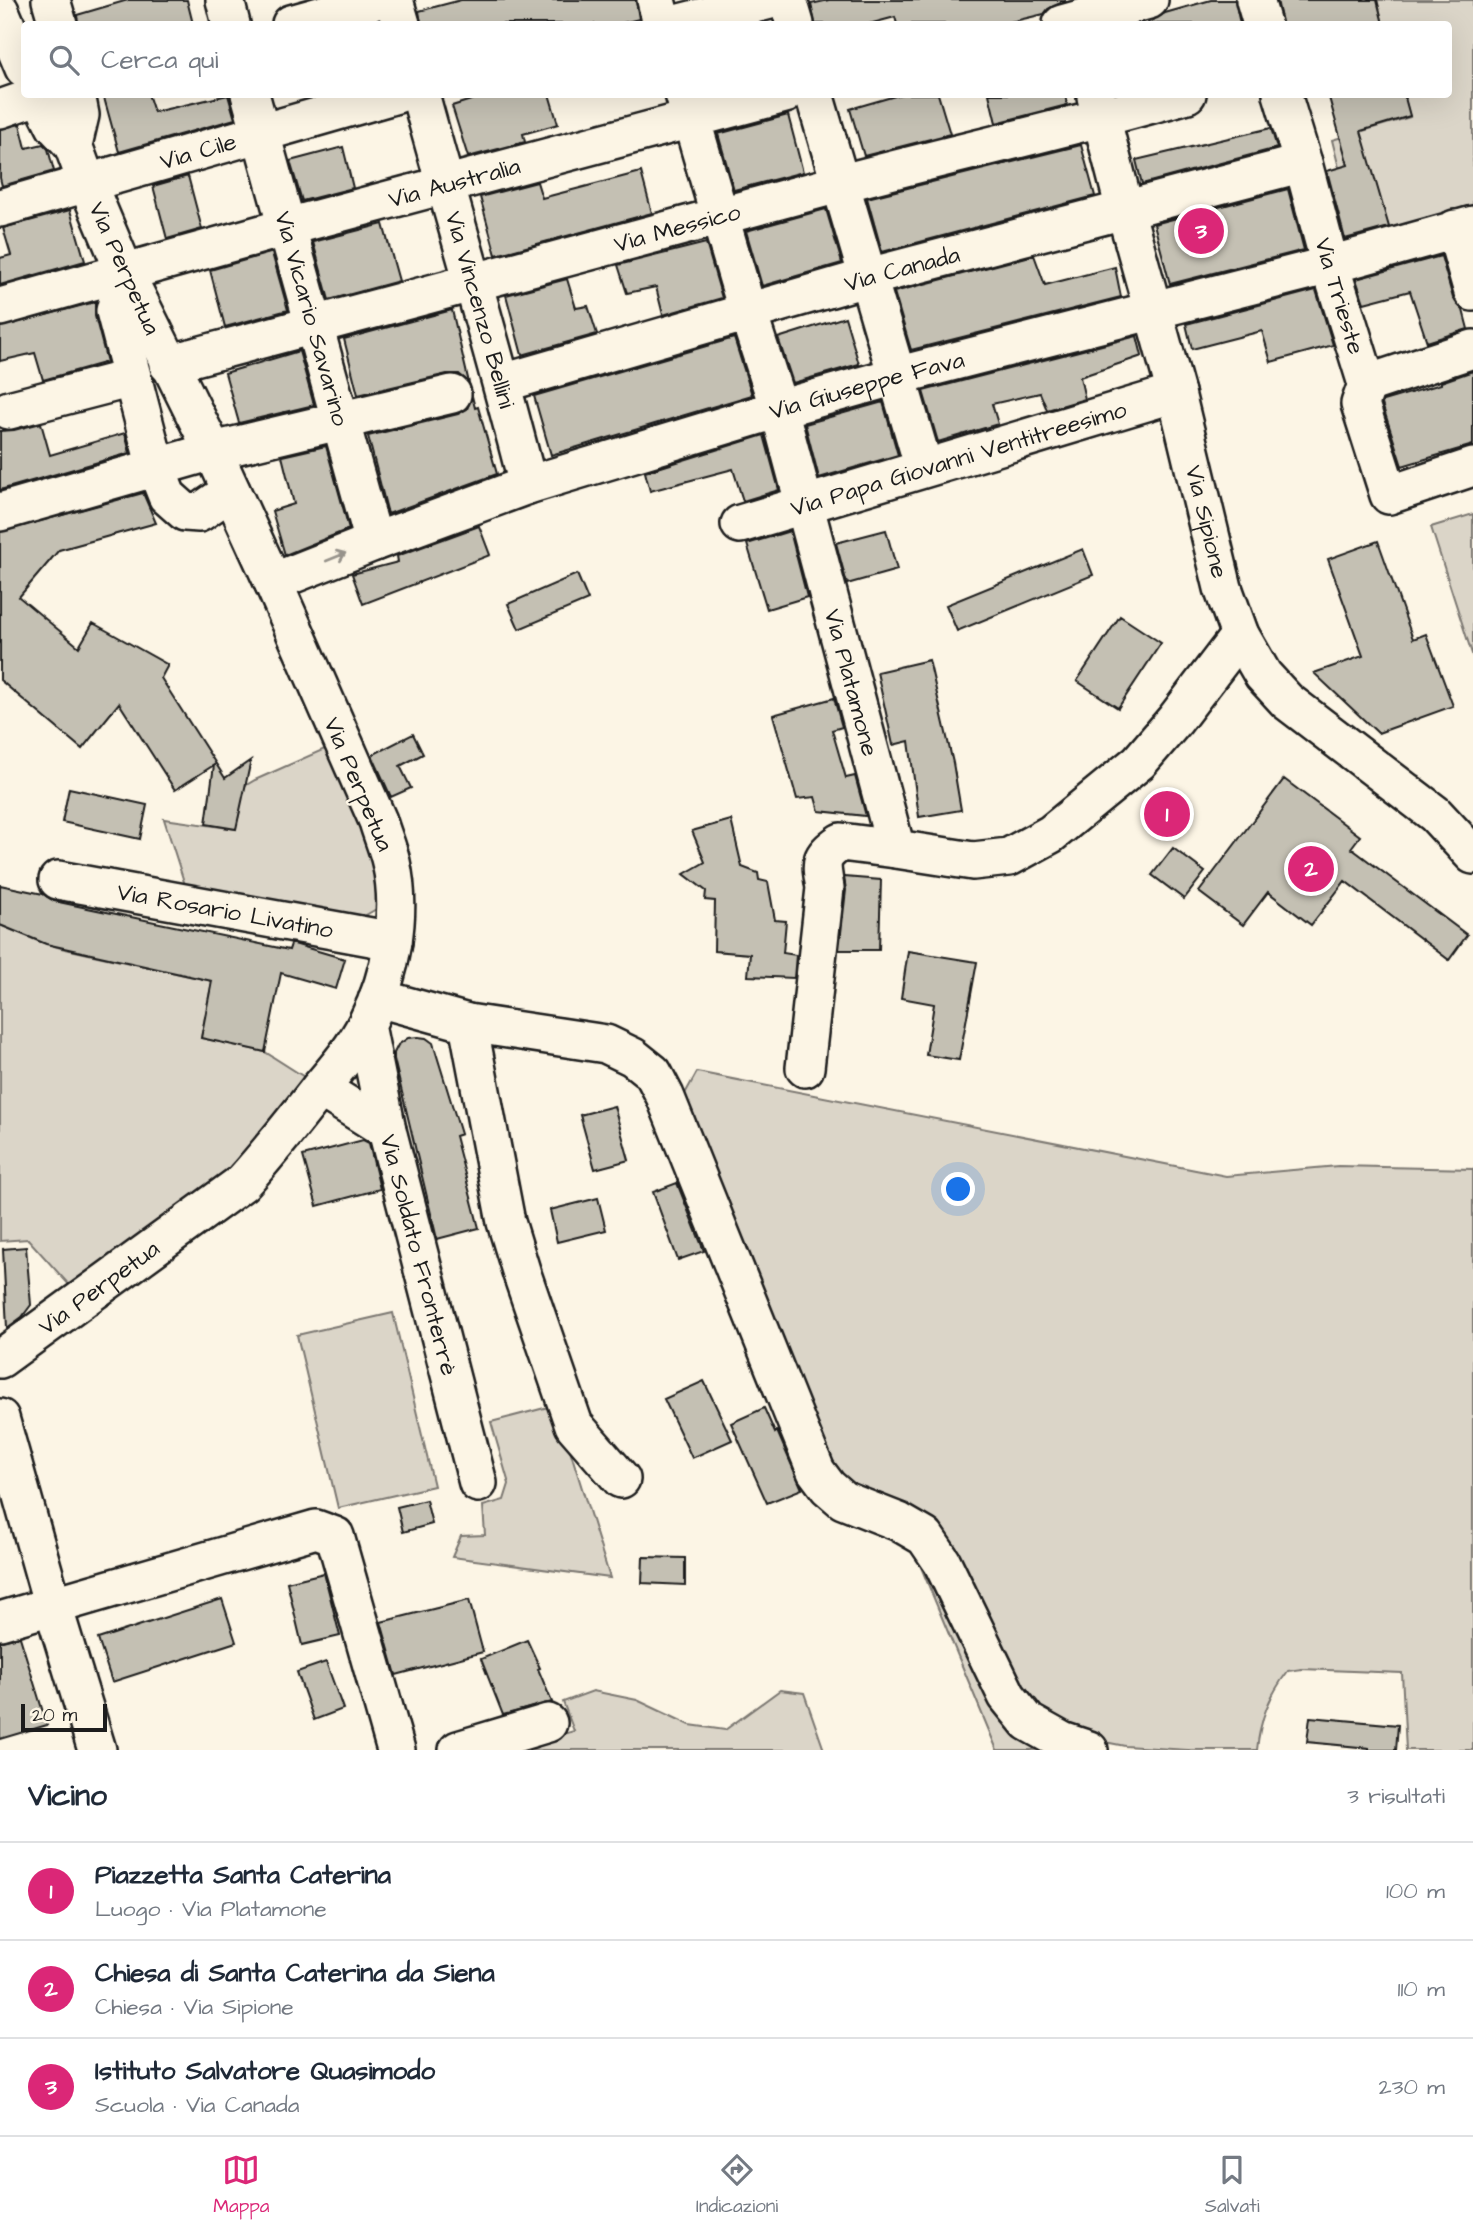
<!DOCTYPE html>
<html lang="it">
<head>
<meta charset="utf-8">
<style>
  body { margin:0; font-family:"Architects Daughter",sans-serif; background:#f6f6f7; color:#1f2937 }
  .scale { position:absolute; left:21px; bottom:18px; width:86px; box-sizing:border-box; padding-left:7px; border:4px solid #1c1c1c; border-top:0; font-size:19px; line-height:24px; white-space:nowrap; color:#1c1c1c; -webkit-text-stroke:5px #fcf5e5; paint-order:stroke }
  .you { position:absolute; left:959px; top:1190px; width:24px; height:24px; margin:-18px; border:5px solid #fff; border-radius:50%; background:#1a73e8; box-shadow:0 0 0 10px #1a73e833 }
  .badge { display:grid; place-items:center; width:46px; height:46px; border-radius:50%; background:#db2777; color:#fff; font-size:23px; font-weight:700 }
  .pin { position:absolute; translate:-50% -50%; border:4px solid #fff; box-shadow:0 2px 7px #0006 }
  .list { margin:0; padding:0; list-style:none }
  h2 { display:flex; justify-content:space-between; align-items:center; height:91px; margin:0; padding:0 28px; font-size:30px }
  h2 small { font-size:23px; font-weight:400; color:#747a83 }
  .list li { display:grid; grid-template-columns:46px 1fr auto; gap:21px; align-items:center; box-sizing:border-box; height:98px; padding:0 28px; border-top:2px solid #e0e1e3 }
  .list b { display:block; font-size:26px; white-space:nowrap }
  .list p { margin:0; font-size:23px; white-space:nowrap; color:#747a83 }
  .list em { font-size:23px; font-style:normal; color:#747a83 }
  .icon { flex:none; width:38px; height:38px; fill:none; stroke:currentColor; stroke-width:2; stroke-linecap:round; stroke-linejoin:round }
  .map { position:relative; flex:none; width:1473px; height:1750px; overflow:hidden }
  .search { position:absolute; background:#fff; box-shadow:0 7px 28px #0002; left:21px; right:21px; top:21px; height:77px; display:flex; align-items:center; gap:18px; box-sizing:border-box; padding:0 24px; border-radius:7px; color:#747a83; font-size:26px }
  .sheet { height:385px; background:#fff }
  nav { display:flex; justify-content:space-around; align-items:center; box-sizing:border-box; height:98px; border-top:2px solid #e0e1e3; background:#fff; font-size:19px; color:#747a83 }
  nav a { display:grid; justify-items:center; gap:4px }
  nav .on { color:#db2777 }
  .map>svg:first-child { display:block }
  .green { fill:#dbd5c8; stroke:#7c7872; stroke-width:2 }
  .building { fill:#c4c0b3; stroke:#1c1c1c; stroke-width:2 }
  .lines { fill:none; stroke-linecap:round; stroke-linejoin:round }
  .minor-casing { stroke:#1c1c1c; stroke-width:42 }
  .minor { stroke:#fcf5e5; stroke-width:37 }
  .oneway { stroke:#97938b }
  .labels { text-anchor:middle; stroke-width:5; stroke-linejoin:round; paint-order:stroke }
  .street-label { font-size:24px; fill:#1c1c1c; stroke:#fcf5e5 }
</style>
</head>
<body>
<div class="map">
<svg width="1473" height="1750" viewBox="0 0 1473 1750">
  <rect width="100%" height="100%" fill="#fcf5e5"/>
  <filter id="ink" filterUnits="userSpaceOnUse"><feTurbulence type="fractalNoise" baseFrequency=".0143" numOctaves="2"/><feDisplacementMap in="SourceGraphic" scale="14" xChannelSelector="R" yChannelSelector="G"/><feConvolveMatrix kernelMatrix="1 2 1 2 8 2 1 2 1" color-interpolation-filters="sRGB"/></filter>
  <g filter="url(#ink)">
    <path class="green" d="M 1377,0 L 1473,0 L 1473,205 L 1389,229 L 1369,160 L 1339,168 L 1332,140 L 1410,117 L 1404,95 L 1448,94 L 1448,24 L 1383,24 Z
      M 1473,514 L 1473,657 L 1431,527 Z
      M 329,747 L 374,856 L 378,908 L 352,923 L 185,885 L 164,819 L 235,829 L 240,811 L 238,790 L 255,780 Z
      M 0,925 L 38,941 L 61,948 L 212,981 L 201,1038 L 265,1052 L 309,1080 L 217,1185 L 71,1287 L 28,1239 L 0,1241 Z
      M 697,1072 L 1226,1176 L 1338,1166 L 1473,1169 L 1473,1750 L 1406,1750 L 1402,1673 L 1302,1669 L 1288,1671 C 1269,1696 1260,1719 1257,1750 L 1188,1750 L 1125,1746 L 1065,1734 L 1037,1720 L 958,1572 L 829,1470 L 682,1099 Z
      M 393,1313 L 434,1486 L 338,1508 L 297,1335 Z
      M 556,1405 L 610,1578 L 452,1557 L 461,1536 L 485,1535 L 483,1506 L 504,1500 L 509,1484 L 491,1422 Z
      M 911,1543 L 1055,1750 L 997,1750 Z
      M 780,1690 L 804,1693 L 824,1750 L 509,1750 L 574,1731 L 563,1702 L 593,1691 L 637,1700 L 690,1725 L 725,1730 Z"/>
    <path class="building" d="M 128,0 L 187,0 L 193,24 L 78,24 L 77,15 Z
      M 461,0 L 636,0 L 639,19 L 619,24 L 421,24 L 419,11 Z
      M 829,0 L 1065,0 L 1065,1 L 1048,9 L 1044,14 L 1002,24 L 897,24 L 895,17 L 869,24 L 815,24 L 811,4 Z
      M 1211,0 L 1235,0 L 1240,24 L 1149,24 L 1148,22 L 1165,13 Z
      M 1277,0 L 1377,0 L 1383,24 L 1282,24 Z
      M 103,94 L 148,94 L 154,112 L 228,95 L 235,119 L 119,152 Z
      M 490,94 L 549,94 L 558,124 L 523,134 L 525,142 L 468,157 L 452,106 Z
      M 902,94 L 938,94 L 950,134 L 864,156 L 850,109 Z
      M 989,94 L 1065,94 L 1067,105 L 996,123 Z
      M 1328,94 L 1404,94 L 1410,116 L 1361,131 L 1389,227 L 1345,239 L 1327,171 L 1348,165 Z
      M 788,115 L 803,172 L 734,190 L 718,134 Z
      M 20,124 L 26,148 L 43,144 L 48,149 L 54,171 L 2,186 L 0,178 L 0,129 Z
      M 1271,128 L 1277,148 L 1142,184 L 1136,160 Z
      M 1081,145 L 1095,196 L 882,252 L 867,198 Z
      M 343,147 L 353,188 L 302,201 L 290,161 Z
      M 641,172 L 652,213 L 496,255 L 480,197 L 537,182 L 542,198 Z
      M 188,176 L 202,229 L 167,239 L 153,186 Z
      M 1288,189 L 1304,250 L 1170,284 L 1154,224 Z
      M 826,209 L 842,263 L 762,286 L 746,231 Z
      M 70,210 L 85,261 L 0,285 L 0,258 L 11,255 L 3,228 Z
      M 383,224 L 399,281 L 329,300 L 313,242 Z
      M 706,243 L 722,298 L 663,315 L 656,287 L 627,293 L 618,265 Z
      M 270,253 L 272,253 L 288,310 L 225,327 L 210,270 Z
      M 1034,255 L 1045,285 L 1115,267 L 1121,297 L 911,350 L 894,292 Z
      M 1441,256 L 1453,298 L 1463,310 L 1468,329 L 1427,342 L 1410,291 L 1364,303 L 1356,279 Z
      M 567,279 L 576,308 L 588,306 L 597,334 L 522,355 L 506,295 Z
      M 1316,290 L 1333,345 L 1271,362 L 1262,331 L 1192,349 L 1186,324 Z
      M 95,302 L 95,316 L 107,362 L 43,380 L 35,353 L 0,361 L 0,327 Z
      M 452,310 L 469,383 L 459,374 L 447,374 L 358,395 L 344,339 Z
      M 845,317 L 859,364 L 793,383 L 778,338 Z
      M 1137,336 L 1142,356 L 1080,377 L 1085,399 L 1047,410 L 1040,393 L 992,404 L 998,424 L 938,442 L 923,391 Z
      M 734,338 L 752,395 L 551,455 L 534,396 Z
      M 299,351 L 314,405 L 239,423 L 225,373 Z
      M 1473,371 L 1473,445 L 1402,466 L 1382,404 L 1383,401 L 1441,384 L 1441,382 Z
      M 472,396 L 475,408 L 478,407 L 497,474 L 388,514 L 368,436 L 458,414 L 467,409 Z
      M 883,402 L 898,455 L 819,478 L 805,424 Z
      M 41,423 L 50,455 L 125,433 L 130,453 L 0,490 L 0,431 L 14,430 Z
      M 764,435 L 779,490 L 743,501 L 733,469 L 650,491 L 645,472 Z
      M 326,446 L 349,529 L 285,555 L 272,511 L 294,504 L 282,456 Z
      M 143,493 L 156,523 L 59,550 L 19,597 L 79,647 L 93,623 L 168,665 L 161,678 L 225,778 L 251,760 L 236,829 L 206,824 L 214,765 L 175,790 L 119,703 L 82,749 L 0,680 L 0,532 Z
      M 479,526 L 490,555 L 363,604 L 352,574 L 398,562 L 397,556 Z
      M 886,530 L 897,570 L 847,584 L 836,543 Z
      M 790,531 L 807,597 L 767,609 L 747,544 Z
      M 1378,541 L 1413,639 L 1426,634 L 1453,706 L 1378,733 L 1314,673 L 1363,656 L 1328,559 Z
      M 1083,549 L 1093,575 L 957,631 L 946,605 Z
      M 577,574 L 588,600 L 519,629 L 508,604 Z
      M 1120,616 L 1161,643 L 1118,708 L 1077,681 Z
      M 929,660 L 953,763 L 961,810 L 919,817 L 909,741 L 893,745 L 877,672 Z
      M 834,698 L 842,727 L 832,730 L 846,778 L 855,776 L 866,816 L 819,811 L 815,797 L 797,799 L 773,715 Z
      M 413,734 L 423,754 L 400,766 L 411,788 L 391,797 L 372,755 Z
      M 1284,779 L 1360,836 L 1351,848 L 1467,935 L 1449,960 L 1345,881 L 1311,925 L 1268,892 L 1243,925 L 1199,892 Z
      M 69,788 L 147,805 L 140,839 L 62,822 Z
      M 731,820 L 742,867 L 758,873 L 759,880 L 768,882 L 775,920 L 786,921 L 783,953 L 796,955 L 794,978 L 748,976 L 750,954 L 714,951 L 715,901 L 705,900 L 706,891 L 684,874 L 705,862 L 692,831 Z
      M 1173,848 L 1205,872 L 1184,899 L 1152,875 Z
      M 844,877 L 881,880 L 879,950 L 839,950 L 846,890 Z
      M 0,885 L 43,894 L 54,901 L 289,950 L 291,944 L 294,944 L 345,959 L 336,989 L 281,973 L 265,1052 L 201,1038 L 212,981 L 46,944 L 0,925 Z
      M 908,951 L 977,962 L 959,1060 L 926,1055 L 934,1004 L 901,998 Z
      M 418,1037 L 426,1038 L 433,1043 L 461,1134 L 455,1136 L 479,1228 L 437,1239 L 394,1059 L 394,1053 L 398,1045 L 408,1038 Z
      M 614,1106 L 629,1160 L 595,1169 L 580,1115 Z
      M 363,1140 L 369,1143 L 380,1189 L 317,1206 L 303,1156 Z
      M 677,1183 L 704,1251 L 678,1260 L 653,1192 Z
      M 598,1198 L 606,1230 L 557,1242 L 550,1210 Z
      M 26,1247 L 31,1305 L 22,1317 L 7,1328 L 3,1249 Z
      M 704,1381 L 732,1440 L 692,1458 L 664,1399 Z
      M 764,1408 L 775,1433 L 777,1431 L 802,1489 L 767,1503 L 731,1423 Z
      M 426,1500 L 432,1524 L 403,1532 L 397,1507 Z
      M 643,1557 L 685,1558 L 685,1585 L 642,1583 Z
      M 324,1573 L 340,1636 L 302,1645 L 287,1582 Z
      M 222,1599 L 236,1642 L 112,1682 L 98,1639 Z
      M 469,1600 L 483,1652 L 396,1675 L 381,1622 Z
      M 20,1637 L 47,1725 L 0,1739 L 0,1641 Z
      M 527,1640 L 540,1668 L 538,1669 L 552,1702 L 503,1715 L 481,1659 Z
      M 326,1662 L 343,1709 L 314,1720 L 297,1672 Z
      M 1310,1717 L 1398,1725 L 1396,1750 L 1369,1750 L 1369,1748 L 1307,1742 Z"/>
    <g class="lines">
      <g class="minor-casing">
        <g id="minor">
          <path d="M 51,0 L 58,24"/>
          <path d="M 225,0 L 231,24"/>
          <path d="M 394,0 L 401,24"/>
          <path d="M 656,0 L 662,24"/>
          <path d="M 788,0 L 795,24"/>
          <path d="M 1255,0 L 1262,24"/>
          <path d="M 0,11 L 24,68"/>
          <path d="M 291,24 L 377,0"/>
          <path d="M 676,24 L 770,0"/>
          <path d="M 1062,24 L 1149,0"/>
          <path d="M 39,94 L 55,126 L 73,145"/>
          <path id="s1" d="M 250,94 L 374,542"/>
          <path id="s2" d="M 420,94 C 456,225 495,354 528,485"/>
          <path id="s3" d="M 684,94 L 748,313 L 779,409 L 896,849 L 973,861 L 1009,857 L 1051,834 L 1139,762 L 1175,720 L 1240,635"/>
          <path d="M 814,94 L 924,468"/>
          <path id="s4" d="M 1282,94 L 1303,163 L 1330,265 L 1367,384 L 1360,404 L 1389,495 L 1473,467"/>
          <path id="s5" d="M 1096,97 L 1125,210 L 1176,393 L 1223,588 L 1240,635 L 1263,675 L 1287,701 L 1435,814 L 1473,855"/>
          <path d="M 0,109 L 43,94"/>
          <path id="s6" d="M 0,208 L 397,94"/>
          <path d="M 1455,229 L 1473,292"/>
          <path d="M 125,273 L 115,311 L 156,468 L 167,496 L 185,512 L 199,513 L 231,491"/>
          <path id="s7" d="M 0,307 L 287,227 L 785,94"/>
          <path id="s8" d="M 168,364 C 392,305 615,244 839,184 C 955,153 1072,128 1187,94"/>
          <path id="s9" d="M 503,383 L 869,277 L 1303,163"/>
          <path d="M 1367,384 L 1473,349"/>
          <path d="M 9,410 L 132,378"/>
          <path d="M 0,512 L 213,451 L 452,394"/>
          <path id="s10" d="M 740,524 L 1176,393"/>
          <path id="s11" d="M 273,582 L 374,542 L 528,485 L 779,409 L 896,376 L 1330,265 L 1473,225"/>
          <path id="s12" d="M 58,880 L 393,941"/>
          <path d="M 378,998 L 468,1023 L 606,1044 L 633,1057 L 653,1073 L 665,1096 L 816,1471 L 828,1487 L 843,1500 L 899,1522 L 925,1537 L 942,1562 L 1007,1696 L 1028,1722 L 1062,1741 L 1089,1750"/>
          <path d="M 468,1023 L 506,1222 L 522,1274 L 574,1425 L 621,1479"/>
          <path id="s13" d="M 366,1025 L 387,1130 L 478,1483"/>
          <path d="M 805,1068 L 825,888 C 821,863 818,857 841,842 L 896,849"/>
          <path d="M 320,1088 L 387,1130"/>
          <path id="s14" d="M 0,1359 L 242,1183 C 270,1152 295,1120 320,1088 C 337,1068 355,1047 367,1023 C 391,976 403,914 391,862 C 388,848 382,835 378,821 L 273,582 L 213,451 L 125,273 L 87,183 L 73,145 L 80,115 L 76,94"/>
          <path d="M 0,1418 L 53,1606 L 97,1750"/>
          <path d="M 0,1621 L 316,1529 L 335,1536 L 396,1750"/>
          <path d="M 458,1750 L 548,1723"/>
        </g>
      </g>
      <use href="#minor" class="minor"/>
    </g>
    <defs><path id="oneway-shaft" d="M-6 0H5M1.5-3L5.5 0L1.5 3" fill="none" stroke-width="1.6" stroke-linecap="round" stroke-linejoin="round" transform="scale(1.75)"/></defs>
    <use class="oneway" href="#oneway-shaft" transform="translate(336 557) rotate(-22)"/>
  </g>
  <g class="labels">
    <g class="street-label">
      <text dy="8" stroke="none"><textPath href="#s6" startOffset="206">Via Cile</textPath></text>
      <text dy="8" stroke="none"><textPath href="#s7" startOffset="471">Via Australia</textPath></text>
      <text dy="8" stroke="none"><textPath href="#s8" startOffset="527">Via Messico</textPath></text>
      <text transform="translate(125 268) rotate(66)" y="8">Via Perpetua</text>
      <text dy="8" stroke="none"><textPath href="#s9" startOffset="415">Via Canada</textPath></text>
      <text dy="8" stroke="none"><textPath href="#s4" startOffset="210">Via Trieste</textPath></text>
      <text dy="8" stroke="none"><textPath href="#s2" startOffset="224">Via Vincenzo Bellini</textPath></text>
      <text dy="8" stroke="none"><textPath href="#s1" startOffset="233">Via Vicario Savarino</textPath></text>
      <text dy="8" stroke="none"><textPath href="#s11" startOffset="626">Via Giuseppe Fava</textPath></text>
      <text dy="8" stroke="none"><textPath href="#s10" startOffset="228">Via Papa Giovanni Ventitreesimo</textPath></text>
      <text dy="8" stroke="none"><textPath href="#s5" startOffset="439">Via Sipione</textPath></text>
      <text dy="8" stroke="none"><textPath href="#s3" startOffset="612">Via Platamone</textPath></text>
      <text transform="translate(359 784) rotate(67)" y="8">Via Perpetua</text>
      <text dy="8" stroke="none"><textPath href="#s12" startOffset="170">Via Rosario Livatino</textPath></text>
      <text dy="8" stroke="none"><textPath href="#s13" startOffset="236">Via Soldato Fronterrè</textPath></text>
      <text dy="8" stroke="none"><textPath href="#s14" startOffset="122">Via Perpetua</textPath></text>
    </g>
  </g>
</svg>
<div class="scale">20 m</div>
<div class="you"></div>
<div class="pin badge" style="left:1167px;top:814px">1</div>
<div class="pin badge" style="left:1311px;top:869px">2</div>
<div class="pin badge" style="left:1201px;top:231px">3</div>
<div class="search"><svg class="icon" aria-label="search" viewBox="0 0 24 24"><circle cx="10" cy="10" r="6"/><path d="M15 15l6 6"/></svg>Cerca qui</div>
</div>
<section class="sheet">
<h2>Vicino<small>3 risultati</small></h2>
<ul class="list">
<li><span class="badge">1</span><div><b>Piazzetta Santa Caterina</b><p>Luogo · Via Platamone</p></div><em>100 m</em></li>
<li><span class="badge">2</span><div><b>Chiesa di Santa Caterina da Siena</b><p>Chiesa · Via Sipione</p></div><em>110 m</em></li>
<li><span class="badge">3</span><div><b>Istituto Salvatore Quasimodo</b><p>Scuola · Via Canada</p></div><em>230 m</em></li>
</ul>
</section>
<nav>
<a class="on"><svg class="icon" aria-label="map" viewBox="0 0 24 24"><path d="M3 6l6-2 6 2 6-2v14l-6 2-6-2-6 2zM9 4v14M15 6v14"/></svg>Mappa</a>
<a><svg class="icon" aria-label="directions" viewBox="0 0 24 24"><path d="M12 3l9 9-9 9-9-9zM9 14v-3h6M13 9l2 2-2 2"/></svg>Indicazioni</a>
<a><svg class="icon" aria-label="saved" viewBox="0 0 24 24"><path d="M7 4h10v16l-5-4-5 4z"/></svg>Salvati</a>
</nav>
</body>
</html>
